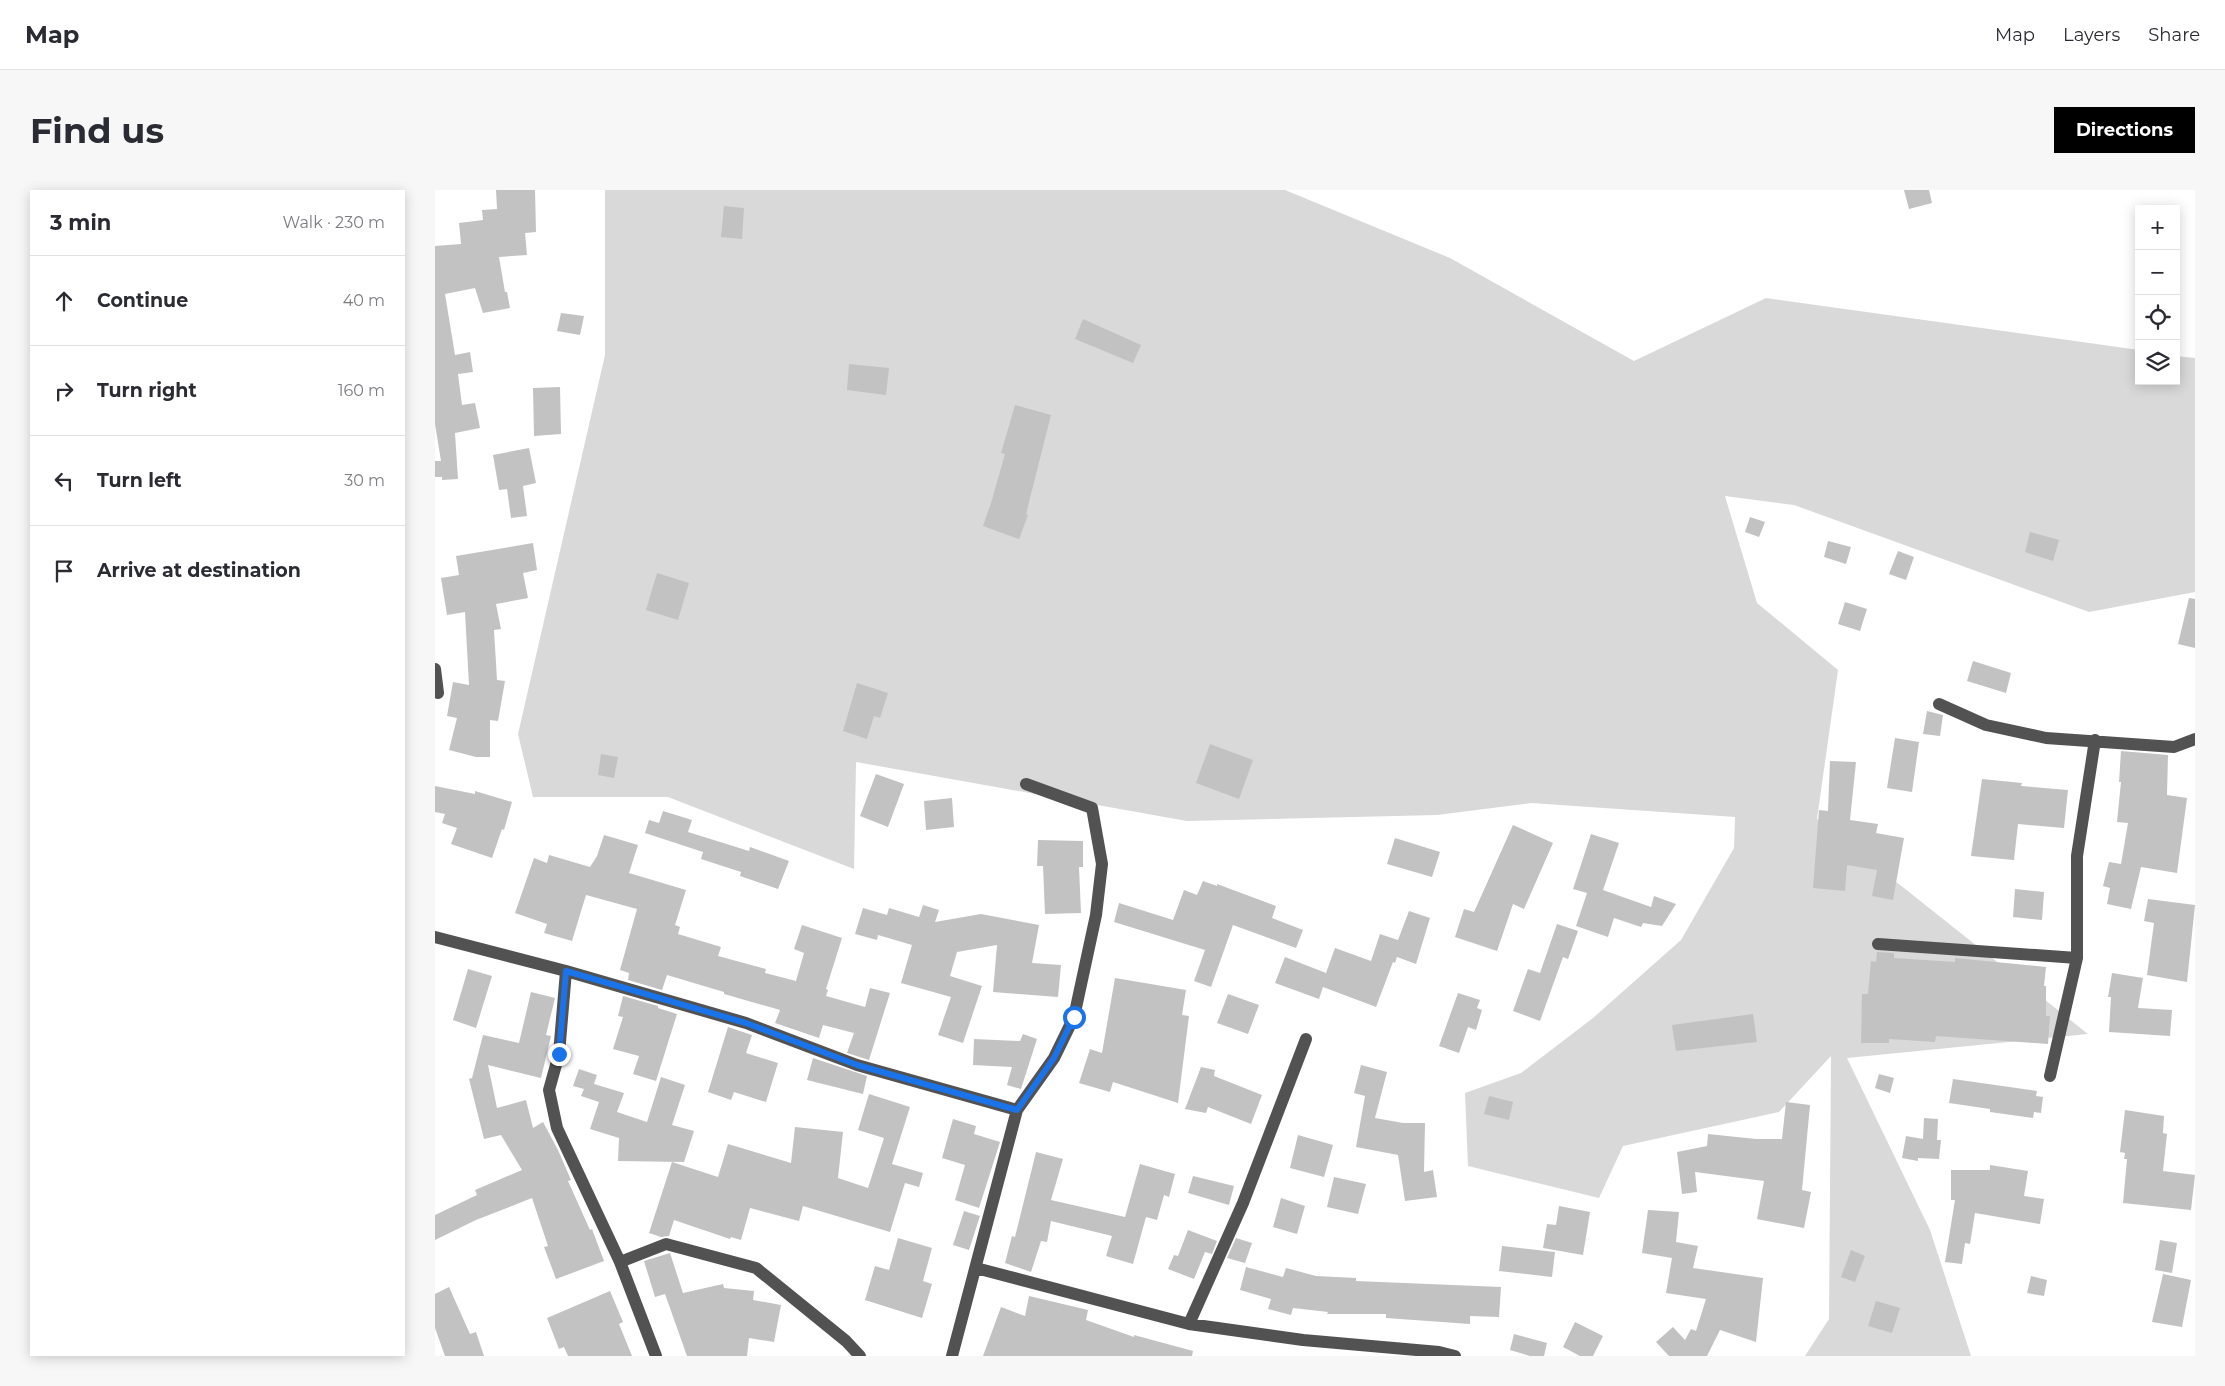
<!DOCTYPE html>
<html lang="en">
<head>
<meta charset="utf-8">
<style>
  body { margin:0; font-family:Montserrat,sans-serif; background:#f7f7f7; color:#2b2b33 }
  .controls { position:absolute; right:15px; top:15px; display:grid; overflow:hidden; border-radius:0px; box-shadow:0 2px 12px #0003 }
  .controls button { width:45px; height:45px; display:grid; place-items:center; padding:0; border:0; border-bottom:1px solid #e1e1e2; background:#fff; color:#2b2b33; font:25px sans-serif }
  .stop { position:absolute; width:15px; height:15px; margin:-11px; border:4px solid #1a73e8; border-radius:50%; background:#fff }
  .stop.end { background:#1a73e8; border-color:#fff; box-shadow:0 1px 5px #0008 }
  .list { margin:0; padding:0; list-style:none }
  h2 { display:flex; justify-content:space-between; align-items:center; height:65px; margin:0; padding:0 20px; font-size:21px }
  h2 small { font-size:16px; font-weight:400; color:#7c7c81 }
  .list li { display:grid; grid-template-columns:32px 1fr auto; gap:15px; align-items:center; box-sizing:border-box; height:90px; padding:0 20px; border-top:1px solid #e1e1e2 }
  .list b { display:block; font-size:19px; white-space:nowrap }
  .list em { font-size:16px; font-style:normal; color:#7c7c81 }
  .icon { flex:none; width:28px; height:28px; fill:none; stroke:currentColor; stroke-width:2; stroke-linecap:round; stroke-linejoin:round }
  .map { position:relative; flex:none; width:1760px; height:1166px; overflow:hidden; border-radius:0px }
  header { display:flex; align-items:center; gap:30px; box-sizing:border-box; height:70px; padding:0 25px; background:#fff; border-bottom:1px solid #e1e1e2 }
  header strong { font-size:24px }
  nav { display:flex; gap:28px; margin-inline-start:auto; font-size:18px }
  .intro { display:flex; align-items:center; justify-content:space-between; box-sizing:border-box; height:120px; padding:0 30px }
  h1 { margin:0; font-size:35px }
  .button { padding:12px 22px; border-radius:0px; background:#000; color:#fff; font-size:18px; font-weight:700 }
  main { display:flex; gap:30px; padding:0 30px }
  aside { flex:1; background:#fff; border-radius:0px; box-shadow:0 2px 12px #0003 }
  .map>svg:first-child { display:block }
  .green { fill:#d9d9d9 }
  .building { fill:#c2c2c2 }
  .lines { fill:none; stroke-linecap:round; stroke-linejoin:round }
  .minor { stroke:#525252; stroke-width:12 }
  .route { stroke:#1a73e8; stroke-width:6 }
</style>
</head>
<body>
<header>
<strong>Map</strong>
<nav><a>Map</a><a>Layers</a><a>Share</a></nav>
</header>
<div class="intro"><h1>Find us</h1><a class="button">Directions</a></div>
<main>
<aside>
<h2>3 min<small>Walk · 230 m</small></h2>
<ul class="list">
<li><svg class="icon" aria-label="ahead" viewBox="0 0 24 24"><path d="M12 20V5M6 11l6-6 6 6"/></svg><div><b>Continue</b></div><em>40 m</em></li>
<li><svg class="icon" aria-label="right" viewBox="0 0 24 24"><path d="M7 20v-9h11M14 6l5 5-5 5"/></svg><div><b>Turn right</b></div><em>160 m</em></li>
<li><svg class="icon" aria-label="left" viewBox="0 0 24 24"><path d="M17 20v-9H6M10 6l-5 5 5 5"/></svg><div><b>Turn left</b></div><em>30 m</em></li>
<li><svg class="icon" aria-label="arrive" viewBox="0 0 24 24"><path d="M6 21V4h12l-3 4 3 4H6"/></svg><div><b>Arrive at destination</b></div></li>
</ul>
</aside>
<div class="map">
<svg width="1760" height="1166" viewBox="0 0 1760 1166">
  <rect width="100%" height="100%" fill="#fff"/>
  <path class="green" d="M 170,0 L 850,0 L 1015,68 L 1199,171 L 1331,108 L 1704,160 L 1704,191 L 1741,191 L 1741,166 L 1760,168 L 1760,402 L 1654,422 L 1359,315 L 1290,306 L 1322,413 L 1403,480 L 1382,629 L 1653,844 L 1412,868 L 1495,1040 L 1536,1166 L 1370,1166 L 1394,1129 L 1396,866 L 1344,922 L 1188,956 L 1164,1008 L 1033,976 L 1030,903 L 1086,883 L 1158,828 L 1246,750 L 1299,658 L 1300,627 L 1096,613 L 1002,625 L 752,631 L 421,572 L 419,679 L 233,607 L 98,607 L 83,544 L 170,165 Z"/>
  <path class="building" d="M 61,0 L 100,0 L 101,42 L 90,43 L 92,65 L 64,67 L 70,102 L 72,102 L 75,118 L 48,123 L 40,98 L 10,104 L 20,165 L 35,162 L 38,182 L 23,184 L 27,215 L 40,213 L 45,238 L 20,243 L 23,289 L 7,290 L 7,287 L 0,287 L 0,271 L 6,271 L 0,234 L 0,56 L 26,54 L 24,33 L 48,30 L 47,20 L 62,19 Z
    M 1469,0 L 1494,0 L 1497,13 L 1474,19 Z
    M 289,16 L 309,18 L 307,49 L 286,47 Z
    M 126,123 L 149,126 L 145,145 L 122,141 Z
    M 648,129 L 706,155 L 698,173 L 640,149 Z
    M 414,174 L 454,178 L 451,205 L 412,200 Z
    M 125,197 L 126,244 L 99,246 L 98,198 Z
    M 580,215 L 616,225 L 591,324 L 593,325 L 584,349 L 548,336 L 556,313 L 570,264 L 566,263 Z
    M 94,258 L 101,293 L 88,296 L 92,326 L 76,328 L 72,299 L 64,300 L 58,265 Z
    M 1315,327 L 1330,332 L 1324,347 L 1310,342 Z
    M 1595,342 L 1624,350 L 1618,371 L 1590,362 Z
    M 1393,351 L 1416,357 L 1411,374 L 1389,367 Z
    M 98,353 L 102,380 L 88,383 L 93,408 L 61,414 L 66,439 L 59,440 L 62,490 L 70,491 L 63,531 L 55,530 L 55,567 L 41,567 L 14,560 L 22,528 L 12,526 L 18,492 L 34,495 L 30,422 L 12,425 L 6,388 L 24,385 L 21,366 Z
    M 1463,361 L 1479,367 L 1471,390 L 1454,384 Z
    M 222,383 L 254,393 L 243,430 L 211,420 Z
    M 1754,408 L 1760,409 L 1760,458 L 1743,454 Z
    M 1410,412 L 1432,419 L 1425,441 L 1403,434 Z
    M 1538,471 L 1576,483 L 1571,503 L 1532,491 Z
    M 422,493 L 453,503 L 445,528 L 439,526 L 432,549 L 408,541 Z
    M 1492,521 L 1508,525 L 1505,546 L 1488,544 Z
    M 1460,548 L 1484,552 L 1477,602 L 1452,598 Z
    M 775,554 L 818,570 L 804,609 L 761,593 Z
    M 1686,561 L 1733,565 L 1732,605 L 1752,608 L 1742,683 L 1706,677 L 1696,719 L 1672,714 L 1675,698 L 1668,696 L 1674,672 L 1686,674 L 1693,633 L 1682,632 L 1686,592 L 1684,592 Z
    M 166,564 L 183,567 L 179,588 L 163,585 Z
    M 1395,571 L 1421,572 L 1415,630 L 1443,634 L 1441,643 L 1469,648 L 1458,710 L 1437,706 L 1442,680 L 1412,675 L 1410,701 L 1378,698 L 1384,620 L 1393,621 Z
    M 441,584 L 469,594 L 453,637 L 425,626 Z
    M 1547,589 L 1587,593 L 1586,596 L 1633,600 L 1629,638 L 1583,634 L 1579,670 L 1536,666 Z
    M 0,596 L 40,604 L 40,601 L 77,612 L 69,640 L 67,639 L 57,668 L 16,654 L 22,638 L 7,633 L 10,624 L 0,622 Z
    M 517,608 L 519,637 L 491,640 L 489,611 Z
    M 228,621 L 257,630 L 253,642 L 314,661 L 315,657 L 354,671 L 343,699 L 305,686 L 306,682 L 266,669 L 268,662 L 210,643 L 214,630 L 224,633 Z
    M 1078,635 L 1118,653 L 1089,719 L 1078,714 L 1062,761 L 1020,747 L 1029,719 L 1039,722 Z
    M 1156,644 L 1184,653 L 1168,700 L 1216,717 L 1219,706 L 1241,714 L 1227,736 L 1208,733 L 1206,737 L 1179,728 L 1173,747 L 1141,736 L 1152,703 L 1138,699 Z
    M 169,645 L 203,655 L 194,683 L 251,700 L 240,735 L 245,737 L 243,744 L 286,757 L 283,766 L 331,779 L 330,783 L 361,791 L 369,763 L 359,759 L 367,735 L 407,748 L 391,799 L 393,800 L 391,806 L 430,817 L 435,798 L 455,803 L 434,870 L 412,863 L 419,843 L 388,835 L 384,848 L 340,833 L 345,820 L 289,804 L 289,802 L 232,785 L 227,800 L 193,790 L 194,783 L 185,780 L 202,719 L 151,705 L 137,751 L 109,743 L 112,734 L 80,723 L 99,668 L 112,673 L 114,665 L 155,677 L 162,666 Z
    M 960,648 L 1005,662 L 997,687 L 952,674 Z
    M 603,650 L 648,651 L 648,677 L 644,677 L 646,723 L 610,724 L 608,676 L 602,676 Z
    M 768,691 L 782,696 L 782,694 L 841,716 L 837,728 L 868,740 L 861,758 L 798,735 L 776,797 L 759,791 L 770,760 L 679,732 L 684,713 L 738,730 L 749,700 L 762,705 Z
    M 1580,699 L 1609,702 L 1607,730 L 1578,727 Z
    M 1713,709 L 1760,715 L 1752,792 L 1712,785 L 1719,733 L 1709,731 Z
    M 488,715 L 504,720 L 500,732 L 546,724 L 604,735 L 597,773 L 626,775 L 623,807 L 558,802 L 562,755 L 522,762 L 515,786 L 547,796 L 528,853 L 503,845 L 516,807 L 466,793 L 477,755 L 443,745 L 442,750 L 420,744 L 428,718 L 452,725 L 454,718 L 484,727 Z
    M 974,721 L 995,728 L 981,774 L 962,767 L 960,773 L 958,772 L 941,817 L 888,797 L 884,809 L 840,793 L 850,767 L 891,783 L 900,758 L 936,771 L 945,744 L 963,750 Z
    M 1122,734 L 1143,741 L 1133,769 L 1128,767 L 1105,831 L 1078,821 L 1093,779 L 1105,783 Z
    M 1442,762 L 1459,763 L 1459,768 L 1520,772 L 1520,768 L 1611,777 L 1609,796 L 1611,796 L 1611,826 L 1615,826 L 1613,854 L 1501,846 L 1500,852 L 1454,849 L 1454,853 L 1426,853 L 1427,804 L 1433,804 L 1436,771 L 1441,772 Z
    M 33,779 L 57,786 L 41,838 L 18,830 Z
    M 1677,783 L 1708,788 L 1703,818 L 1737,820 L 1735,846 L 1674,842 L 1676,807 L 1673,807 Z
    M 680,788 L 751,800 L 747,825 L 754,826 L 743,913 L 678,892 L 675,902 L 644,893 L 655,859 L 667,863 Z
    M 96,802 L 120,808 L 111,845 L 116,846 L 106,888 L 53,875 L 62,918 L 91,910 L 98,938 L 108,932 L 123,960 L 136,990 L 133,991 L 155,1040 L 157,1039 L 169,1071 L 121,1089 L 109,1057 L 113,1056 L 97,1008 L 41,1030 L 0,1050 L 0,1025 L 42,1005 L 40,1000 L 87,980 L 66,945 L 49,949 L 34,889 L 37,888 L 48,845 L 84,853 Z
    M 1023,803 L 1045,810 L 1042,818 L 1047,820 L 1041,840 L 1033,837 L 1024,863 L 1004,856 Z
    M 793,804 L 824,815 L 813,844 L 782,833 Z
    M 188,806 L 223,816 L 223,818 L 242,824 L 221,891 L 198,884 L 204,866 L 178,859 L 188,827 L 183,826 Z
    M 1318,824 L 1322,852 L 1241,861 L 1237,835 Z
    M 293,837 L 317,845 L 311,863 L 343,873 L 331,912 L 299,902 L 296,910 L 273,902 Z
    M 588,844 L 602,849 L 586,899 L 572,895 L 577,877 L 538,875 L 539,849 L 585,851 Z
    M 378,868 L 432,886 L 428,904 L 372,890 Z
    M 926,875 L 952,882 L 940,928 L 968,933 L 990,933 L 989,982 L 998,980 L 1002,1007 L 970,1011 L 963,965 L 921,957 L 930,906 L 919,903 Z
    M 766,877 L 780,880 L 779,886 L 827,905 L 816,934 L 773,917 L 771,923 L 750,919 Z
    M 144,879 L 162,885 L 159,894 L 189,903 L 182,922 L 212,932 L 226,887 L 250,895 L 237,935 L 259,941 L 249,972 L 183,971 L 184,948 L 155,939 L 164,912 L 146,906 L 149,899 L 138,896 Z
    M 1444,884 L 1459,888 L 1455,903 L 1440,898 Z
    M 1518,889 L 1602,901 L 1601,906 L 1608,907 L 1606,923 L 1599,922 L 1598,928 L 1555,922 L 1555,919 L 1514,913 Z
    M 434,904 L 475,917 L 457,974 L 488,983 L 484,997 L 470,993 L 455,1042 L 368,1016 L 364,1031 L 315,1018 L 306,1050 L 296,1047 L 295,1049 L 239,1030 L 234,1046 L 226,1047 L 214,1043 L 237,972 L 283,987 L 293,954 L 356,973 L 360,937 L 408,942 L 403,988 L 433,998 L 449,948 L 423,940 Z
    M 1054,906 L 1078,912 L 1074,930 L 1049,924 Z
    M 1351,912 L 1375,915 L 1367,1000 L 1376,1002 L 1369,1038 L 1322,1029 L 1329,991 L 1260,982 L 1262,1002 L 1247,1004 L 1242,962 L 1272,956 L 1273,944 L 1321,949 L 1347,949 Z
    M 1690,920 L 1729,926 L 1728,943 L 1732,944 L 1728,981 L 1760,985 L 1756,1020 L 1688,1013 L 1692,969 L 1689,969 L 1690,963 L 1685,962 Z
    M 1489,928 L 1503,929 L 1502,950 L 1506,950 L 1504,969 L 1483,968 L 1483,971 L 1467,968 L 1471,946 L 1488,949 Z
    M 518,929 L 541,936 L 539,944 L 565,952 L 544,1018 L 520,1010 L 530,975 L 507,968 Z
    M 863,945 L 898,955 L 889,987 L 855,978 Z
    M 601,962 L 628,969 L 616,1010 L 690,1027 L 705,974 L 740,984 L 734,1007 L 729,1005 L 722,1030 L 711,1027 L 698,1074 L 671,1066 L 677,1046 L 616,1031 L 612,1052 L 606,1051 L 596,1082 L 570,1073 L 577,1046 L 580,1047 Z
    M 1555,975 L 1593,981 L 1589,1006 L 1609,1009 L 1605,1034 L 1540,1023 L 1535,1054 L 1530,1053 L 1527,1074 L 1510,1072 L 1520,1010 L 1516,1010 L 1516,980 L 1555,980 Z
    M 758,986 L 799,996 L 794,1015 L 753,1003 Z
    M 899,987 L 931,994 L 923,1024 L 892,1017 Z
    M 846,1008 L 870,1016 L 862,1044 L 838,1037 Z
    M 1124,1016 L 1155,1022 L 1148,1065 L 1108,1058 L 1112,1034 L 1121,1035 Z
    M 1213,1020 L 1244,1022 L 1241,1052 L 1263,1056 L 1258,1078 L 1328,1088 L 1321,1152 L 1285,1140 L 1272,1166 L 1234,1166 L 1221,1152 L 1238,1137 L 1250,1150 L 1256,1139 L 1261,1141 L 1271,1109 L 1231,1103 L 1237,1068 L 1207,1063 Z
    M 529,1021 L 545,1026 L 534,1060 L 518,1055 Z
    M 753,1040 L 782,1051 L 777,1064 L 770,1062 L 759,1089 L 733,1079 L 739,1065 L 743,1066 Z
    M 463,1048 L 497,1058 L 488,1091 L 497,1094 L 487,1128 L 430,1110 L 440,1076 L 454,1080 Z
    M 801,1048 L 817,1053 L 810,1073 L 792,1068 Z
    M 1725,1050 L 1742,1053 L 1737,1083 L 1720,1080 Z
    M 1067,1056 L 1120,1062 L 1117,1087 L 1064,1081 Z
    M 1416,1060 L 1430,1066 L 1420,1092 L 1406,1087 Z
    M 235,1063 L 248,1103 L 288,1094 L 289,1098 L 319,1101 L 318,1110 L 346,1115 L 339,1152 L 314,1148 L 312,1166 L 252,1166 L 230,1104 L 220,1107 L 209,1071 Z
    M 811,1077 L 848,1087 L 851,1078 L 881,1086 L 921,1088 L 921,1091 L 1066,1097 L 1064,1127 L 1035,1126 L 1035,1134 L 951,1128 L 951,1124 L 892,1124 L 893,1122 L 858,1118 L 856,1125 L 833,1119 L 836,1109 L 805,1100 Z
    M 1728,1084 L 1756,1090 L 1747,1137 L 1717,1132 Z
    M 1596,1086 L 1612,1090 L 1609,1106 L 1592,1103 Z
    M 14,1097 L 35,1144 L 41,1142 L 49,1166 L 10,1166 L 0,1138 L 0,1104 Z
    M 175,1101 L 188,1132 L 184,1134 L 197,1166 L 133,1166 L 129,1157 L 124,1159 L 112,1128 Z
    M 594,1106 L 653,1120 L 651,1130 L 699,1147 L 699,1145 L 758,1161 L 757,1166 L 548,1166 L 566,1117 L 590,1126 Z
    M 1441,1111 L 1465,1118 L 1457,1143 L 1433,1136 Z
    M 1140,1132 L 1168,1146 L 1158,1166 L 1145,1166 L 1128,1157 Z
    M 1079,1144 L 1112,1153 L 1109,1166 L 1095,1166 L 1075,1160 Z"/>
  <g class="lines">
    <path class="minor" d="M 0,479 L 3,503
      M 1504,514 L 1551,535 L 1611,548 L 1739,557 L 1760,549
      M 0,747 L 131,781 L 311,833 L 422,875 L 582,920 L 517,1166
      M 1443,754 L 1642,768
      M 131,781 L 124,864 L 114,900 L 122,938 L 185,1072 L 221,1166
      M 1615,886 L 1642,768 L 1642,666 L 1660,550
      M 582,920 L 619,868 L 639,827 L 661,725 L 667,674 L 657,618 L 591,594
      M 185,1072 L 231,1054 L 321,1078 L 411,1151 L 425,1166
      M 541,1078 L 754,1134 L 868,1150 L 1004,1162 L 1020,1166
      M 754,1134 L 808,1013 L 871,849"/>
  </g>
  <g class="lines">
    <path class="route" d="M 124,864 L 131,781 L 311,833 L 422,875 L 582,920 L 619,868 L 639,827"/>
  </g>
</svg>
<div class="controls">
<button>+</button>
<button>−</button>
<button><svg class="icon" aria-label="locate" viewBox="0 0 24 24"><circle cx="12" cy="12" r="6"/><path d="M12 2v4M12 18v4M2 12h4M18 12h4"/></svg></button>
<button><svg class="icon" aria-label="layers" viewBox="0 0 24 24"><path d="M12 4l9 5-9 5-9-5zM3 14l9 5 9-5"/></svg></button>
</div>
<div class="stop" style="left:639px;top:827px"></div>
<div class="stop end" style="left:124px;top:864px"></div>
</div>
</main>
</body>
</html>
